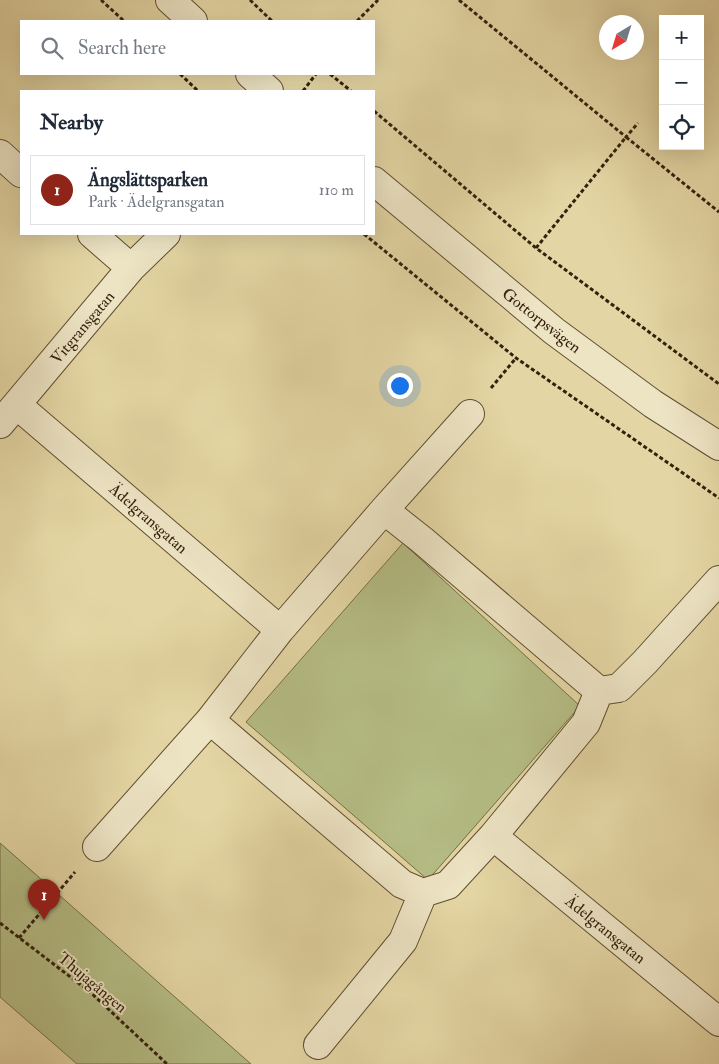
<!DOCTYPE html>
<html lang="en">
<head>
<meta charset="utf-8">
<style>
  body { margin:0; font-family:"IM FELL Double Pica",serif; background:#f6f6f7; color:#1f2937 }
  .controls { position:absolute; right:15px; top:15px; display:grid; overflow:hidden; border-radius:0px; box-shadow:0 5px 20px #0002 }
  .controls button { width:45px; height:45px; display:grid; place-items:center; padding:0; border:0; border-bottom:1px solid #e0e1e3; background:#fff; color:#1f2937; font:25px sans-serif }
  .compass { position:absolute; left:599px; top:15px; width:45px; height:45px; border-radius:50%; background:#fff; box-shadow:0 5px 20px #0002; rotate:218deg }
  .you { position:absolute; left:399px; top:385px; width:18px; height:18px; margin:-12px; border:4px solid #fff; border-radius:50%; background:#1a73e8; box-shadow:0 0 0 8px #1a73e833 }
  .badge { display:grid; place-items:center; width:32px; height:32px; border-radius:50%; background:#8f2418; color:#fff; font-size:16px; font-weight:700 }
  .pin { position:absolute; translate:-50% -41px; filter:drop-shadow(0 1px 2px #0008) }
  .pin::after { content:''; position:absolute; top:26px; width:18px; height:15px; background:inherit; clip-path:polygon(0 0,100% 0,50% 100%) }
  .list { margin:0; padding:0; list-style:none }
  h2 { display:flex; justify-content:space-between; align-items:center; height:65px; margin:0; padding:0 20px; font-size:21px }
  h2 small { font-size:16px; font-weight:400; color:#747a83 }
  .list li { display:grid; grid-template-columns:32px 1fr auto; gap:15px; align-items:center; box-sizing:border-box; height:70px; margin:0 10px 10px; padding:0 10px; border:1px solid #e0e1e3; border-radius:0px }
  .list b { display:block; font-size:19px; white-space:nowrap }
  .list p { margin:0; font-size:16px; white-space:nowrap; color:#747a83 }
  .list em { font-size:16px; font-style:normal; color:#747a83 }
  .icon { flex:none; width:28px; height:28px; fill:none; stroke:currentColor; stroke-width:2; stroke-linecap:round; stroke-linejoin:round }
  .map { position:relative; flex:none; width:719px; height:1064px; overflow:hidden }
  .search { position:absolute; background:#fff; box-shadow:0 5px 20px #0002; left:20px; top:20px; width:355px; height:55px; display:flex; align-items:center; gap:12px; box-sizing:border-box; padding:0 18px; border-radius:0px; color:#747a83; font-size:19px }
  .panel { position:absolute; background:#fff; box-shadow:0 5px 20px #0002; left:20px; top:90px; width:355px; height:145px; border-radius:0px }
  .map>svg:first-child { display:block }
  .green { fill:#b5bd85; stroke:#746f49 }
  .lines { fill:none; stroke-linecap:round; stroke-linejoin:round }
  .minor-casing { stroke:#604e33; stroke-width:30 }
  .tertiary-casing { stroke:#604e33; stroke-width:30 }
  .path { stroke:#34210d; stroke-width:3; stroke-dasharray:4 2.5; stroke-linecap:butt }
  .minor { stroke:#ede4c4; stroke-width:28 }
  .tertiary { stroke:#ede4c4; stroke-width:28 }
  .labels { text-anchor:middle; stroke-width:4; stroke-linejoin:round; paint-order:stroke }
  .street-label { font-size:16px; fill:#34210d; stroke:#ede4c4 }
</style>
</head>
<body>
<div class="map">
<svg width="719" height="1064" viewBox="0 0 719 1064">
  <rect width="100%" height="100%" fill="#e4d6a4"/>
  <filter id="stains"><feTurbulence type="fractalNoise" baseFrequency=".004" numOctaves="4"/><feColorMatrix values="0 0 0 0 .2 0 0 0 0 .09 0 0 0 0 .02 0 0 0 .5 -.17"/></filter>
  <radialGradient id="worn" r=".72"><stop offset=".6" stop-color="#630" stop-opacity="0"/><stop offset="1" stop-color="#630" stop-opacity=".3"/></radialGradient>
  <path class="green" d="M 403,543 L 580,706 L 428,880 L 246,722 Z
    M 0,843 L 251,1064 L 77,1064 L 0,997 Z"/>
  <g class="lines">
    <g class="minor-casing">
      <path id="minor" d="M 0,154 L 21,173
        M 92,234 L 131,268
        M 17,405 L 280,630
        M 0,424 L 131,268 L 166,234
        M 384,510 L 422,540 L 599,691
        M 210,720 L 402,884 L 423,893 L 448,885 L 493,836 L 586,723 L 599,691 L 619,688 L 645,662 L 719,580
        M 493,836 L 719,1022
        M 97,847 L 210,720 L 280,630 L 384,510 L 470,414
        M 318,1045 L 403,941 L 423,893"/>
    </g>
    <g class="tertiary-casing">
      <path id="tertiary" d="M 170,0 L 193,21
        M 250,74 L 269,91
        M 374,181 L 554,331 L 653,404 L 719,446"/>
    </g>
    <path class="path" d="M 101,0 L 124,21
      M 250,0 L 272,21
      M 459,0 L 626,137 L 638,123
      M 357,21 L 378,0
      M 180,74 L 198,91
      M 330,74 L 351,91
      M 303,91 L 316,74
      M 374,111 L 536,248 L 719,384
      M 364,234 L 516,358 L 719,498
      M 536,248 L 626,137 L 719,212
      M 491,388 L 516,358
      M 0,923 L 90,992 L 167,1064
      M 19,938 L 75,872"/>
    <use href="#minor" class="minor"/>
    <use href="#tertiary" class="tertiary"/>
  </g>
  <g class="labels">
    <g class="street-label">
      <text transform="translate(542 320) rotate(38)" y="6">Gottorpsvägen</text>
      <text transform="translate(82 327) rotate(-50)" y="6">Vitgransgatan</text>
      <text transform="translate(149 518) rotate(41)" y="6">Ädelgransgatan</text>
      <text transform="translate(606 929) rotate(39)" y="6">Ädelgransgatan</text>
      <text transform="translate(93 982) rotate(40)" y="6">Thujagången</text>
    </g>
  </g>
  <rect width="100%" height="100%" filter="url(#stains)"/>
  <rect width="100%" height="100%" fill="url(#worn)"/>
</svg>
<div class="controls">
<button>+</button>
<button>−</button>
<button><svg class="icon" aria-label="locate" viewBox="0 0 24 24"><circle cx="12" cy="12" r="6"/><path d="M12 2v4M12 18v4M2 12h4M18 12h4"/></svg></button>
</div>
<svg class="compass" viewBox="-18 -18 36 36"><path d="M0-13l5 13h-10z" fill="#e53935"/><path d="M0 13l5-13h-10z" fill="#747a83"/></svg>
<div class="you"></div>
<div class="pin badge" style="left:44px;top:920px">1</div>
<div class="search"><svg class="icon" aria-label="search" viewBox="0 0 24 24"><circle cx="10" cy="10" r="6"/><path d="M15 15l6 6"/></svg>Search here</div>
<section class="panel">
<h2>Nearby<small></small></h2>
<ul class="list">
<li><span class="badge">1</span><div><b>Ängslättsparken</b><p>Park · Ädelgransgatan</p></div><em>110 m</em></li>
</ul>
</section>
</div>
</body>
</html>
